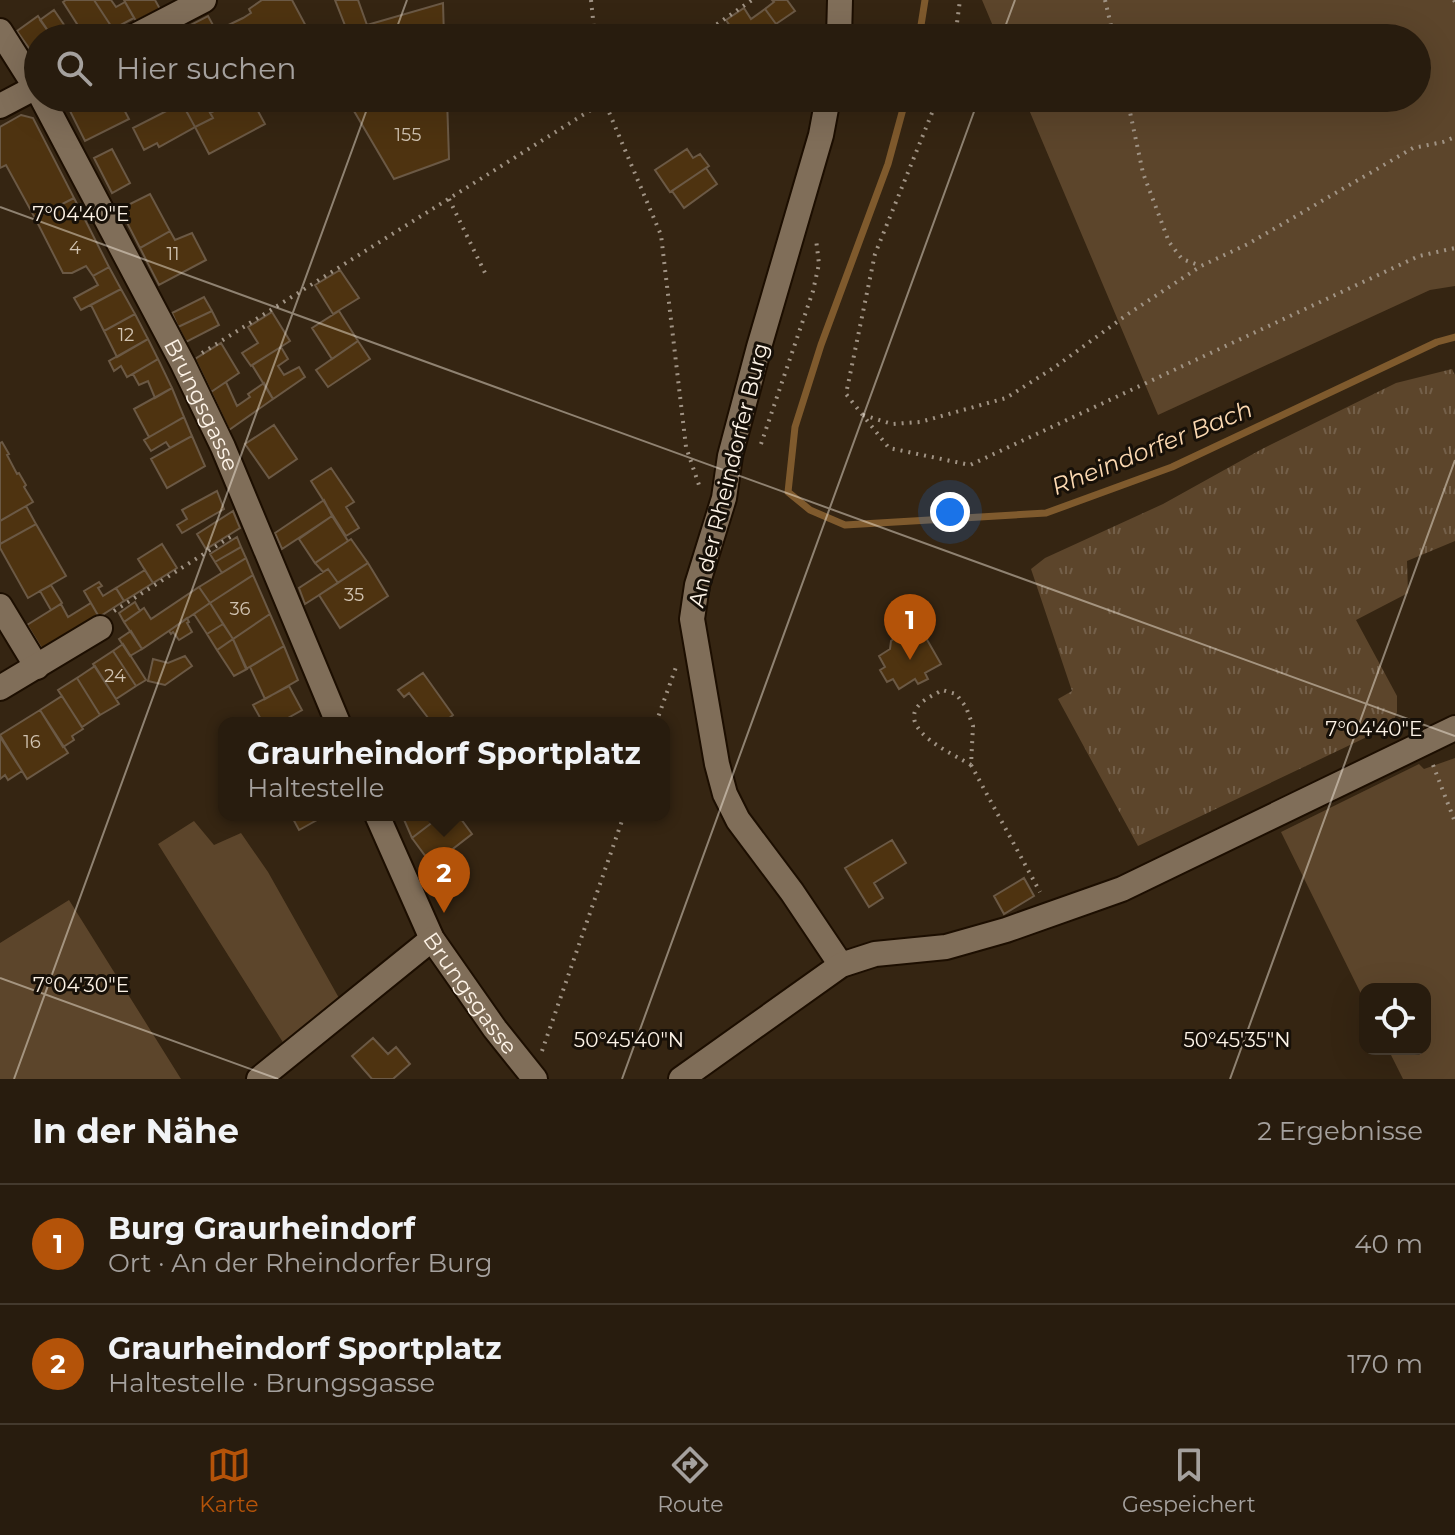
<!DOCTYPE html>
<html lang="de">
<head>
<meta charset="utf-8">
<style>
  body { margin:0; font-family:Montserrat,sans-serif; background:#34291c; color:#f1f3f6 }
  .controls { position:absolute; right:24px; bottom:24px; display:grid; overflow:hidden; border-radius:16px; box-shadow:0 8px 32px #0002 }
  .controls button { width:72px; height:72px; display:grid; place-items:center; padding:0; border:0; border-bottom:2px solid #443a2e; background:#281c0e; color:#f1f3f6; font:40px sans-serif }
  .you { position:absolute; left:950px; top:512px; width:28px; height:28px; margin:-20px; border:6px solid #fff; border-radius:50%; background:#1a73e8; box-shadow:0 0 0 12px #1a73e833 }
  .badge { display:grid; place-items:center; width:52px; height:52px; border-radius:50%; background:#b45309; color:#fff; font-size:26px; font-weight:700 }
  .pin { position:absolute; translate:-50% -66px; filter:drop-shadow(0 2px 4px #0008) }
  .pin::after { content:''; position:absolute; top:42px; width:28px; height:24px; background:inherit; clip-path:polygon(0 0,100% 0,50% 100%) }
  .popup { position:absolute; left:218px; top:717px; width:452px; height:104px; box-sizing:border-box; display:grid; place-content:center; border-radius:16px; background:#281c0e; filter:drop-shadow(0 2px 6px #0005); font-size:26px; white-space:nowrap; color:#a5a19e }
  .popup b { font-size:30px; color:#f1f3f6 }
  .popup::after { content:''; position:absolute; left:50%; top:100%; margin-left:-16px; border:16px solid transparent; border-top-color:#281c0e }
  .list { margin:0; padding:0; list-style:none }
  h2 { display:flex; justify-content:space-between; align-items:center; height:104px; margin:0; padding:0 32px; font-size:34px }
  h2 small { font-size:26px; font-weight:400; color:#a5a19e }
  .list li { display:grid; grid-template-columns:52px 1fr auto; gap:24px; align-items:center; box-sizing:border-box; height:120px; padding:0 32px; border-top:2px solid #443a2e }
  .list b { display:block; font-size:30px; white-space:nowrap }
  .list p { margin:0; font-size:26px; white-space:nowrap; color:#a5a19e }
  .list em { font-size:26px; font-style:normal; color:#a5a19e }
  .icon { flex:none; width:44px; height:44px; fill:none; stroke:currentColor; stroke-width:2; stroke-linecap:round; stroke-linejoin:round }
  .map { position:relative; flex:none; width:1455px; height:1079px; overflow:hidden }
  .search { position:absolute; background:#281c0e; box-shadow:0 8px 32px #0002; left:24px; right:24px; top:24px; height:88px; display:flex; align-items:center; gap:20px; box-sizing:border-box; padding:0 28px; border-radius:44px; color:#a5a19e; font-size:30px }
  .sheet { height:344px; background:#281c0e }
  nav { display:flex; justify-content:space-around; align-items:center; box-sizing:border-box; height:112px; border-top:2px solid #443a2e; background:#281c0e; font-size:22px; color:#a5a19e }
  nav a { display:grid; justify-items:center; gap:4px }
  nav .on { color:#b45309 }
  .map>svg:first-child { display:block }
  .grass { fill:url(#grass-tufts) }
  .garden { fill:#5c452b }
  .lines { fill:none; stroke-linecap:round; stroke-linejoin:round }
  .stream { stroke:#7f5a2d; stroke-width:7 }
  .building { fill:#4e3310; stroke:#6b5945; stroke-width:2 }
  .street-casing { stroke:#1c0e00; stroke-width:28 }
  .path { stroke:#a09384; stroke-width:4; stroke-dasharray:2 6; stroke-linecap:butt }
  .street { stroke:#806e59; stroke-width:24 }
  .ticks { fill:none; stroke:#fdf3e7; stroke-width:2; stroke-opacity:0.45 }
  .labels { text-anchor:middle; stroke-width:6; stroke-linejoin:round; paint-order:stroke }
  .number-label { font-size:18px; fill:#d1c3b1 }
  .street-label { font-size:22px; fill:#fdf3e7; stroke:#171008 }
  .water-label { font-size:24px; font-style:italic; fill:#fbd8b1; stroke:#171008 }
  .ticks-label { font-size:20px; text-anchor:middle; fill:#fdf3e7; stroke:#171008; stroke-width:6; stroke-linejoin:round; paint-order:stroke }
</style>
</head>
<body>
<div class="map">
<svg width="1455" height="1079" viewBox="0 0 1455 1079">
  <defs>
    <pattern id="grass-tufts" width="24" height="20" patternUnits="userSpaceOnUse" patternTransform="scale(2)"><rect width="24" height="20" fill="#5c452b"/><path d="M3 7l-1-3M5 7V3M7 7l1-3M15 17l-1-3M17 17v-4M19 17l1-3" fill="none" stroke="#74604a"/></pattern>
  </defs>
  <rect width="100%" height="100%" fill="#352512"/>
  <path class="grass" d="M 1452,369 L 1455,375 L 1455,541 L 1407,561 L 1408,593 L 1356,620 L 1397,696 L 1397,712 L 1392,725 L 1138,846 L 1058,699 L 1072,691 L 1031,569 L 1045,558 L 1163,504 L 1262,449 L 1396,383 Z"/>
  <path class="garden" d="M 982,0 L 1455,0 L 1455,286 L 1430,290 L 1158,415 L 1024,98 L 1417,98 L 1417,38 L 998,38 Z
    M 1455,758 L 1455,1079 L 1403,1079 L 1388,1049 L 1425,1049 L 1425,989 L 1365,989 L 1365,1002 L 1281,832 L 1419,764 L 1424,769 Z
    M 194,821 L 214,845 L 241,833 L 268,872 L 339,998 L 284,1044 L 158,844 Z
    M 69,900 L 181,1079 L 0,1079 L 0,943 Z"/>
  <g class="lines">
    <path class="stream" d="M 919,38 L 925,0
      M 906,98 L 888,164 L 821,345 L 795,427 L 788,492 L 810,510 L 845,525 L 1046,513 L 1172,467 L 1437,342 L 1455,337"/>
  </g>
  <path class="building" d="M 66,0 L 94,0 L 113,29 L 95,38 L 86,38 L 63,2 Z
    M 94,0 L 111,0 L 116,7 L 125,2 L 134,18 L 113,29 Z
    M 124,0 L 155,0 L 160,9 L 136,21 Z
    M 292,0 L 307,28 L 289,38 L 220,38 L 216,31 L 243,18 L 251,13 L 249,9 L 262,0 Z
    M 335,0 L 358,0 L 367,25 L 443,3 L 444,38 L 350,38 Z
    M 772,0 L 787,0 L 795,11 L 776,24 L 765,9 L 774,2 Z
    M 744,8 L 751,19 L 765,9 L 776,24 L 757,38 L 738,38 L 726,20 Z
    M 54,10 L 73,38 L 53,38 L 40,20 Z
    M 38,16 L 53,38 L 38,38 L 38,61 L 17,31 Z
    M 208,16 L 220,38 L 166,38 L 169,36 Z
    M 66,98 L 118,98 L 129,119 L 85,141 L 65,101 Z
    M 179,98 L 202,98 L 213,118 L 195,127 Z
    M 239,98 L 251,98 L 265,124 L 209,154 L 195,127 L 213,118 L 210,113 Z
    M 371,98 L 447,98 L 449,159 L 394,179 L 354,111 L 374,104 Z
    M 182,103 L 195,127 L 159,147 L 157,143 L 144,150 L 133,128 Z
    M 21,115 L 33,118 L 74,198 L 35,218 L 6,165 L 0,168 L 0,127 Z
    M 112,149 L 130,183 L 112,193 L 94,158 Z
    M 687,149 L 693,158 L 700,154 L 709,166 L 670,192 L 655,170 Z
    M 706,168 L 717,184 L 684,208 L 672,191 Z
    M 150,194 L 170,231 L 140,248 L 120,209 Z
    M 74,198 L 109,267 L 93,276 L 86,266 L 72,273 L 63,273 L 35,218 Z
    M 170,231 L 175,240 L 192,233 L 206,260 L 159,285 L 140,248 Z
    M 109,267 L 121,289 L 81,310 L 74,298 L 98,285 L 93,276 Z
    M 340,270 L 359,298 L 333,314 L 315,285 Z
    M 121,289 L 135,314 L 104,331 L 91,305 Z
    M 204,297 L 212,311 L 178,327 L 172,313 Z
    M 212,311 L 219,325 L 186,342 L 178,327 Z
    M 339,311 L 358,341 L 332,359 L 312,328 Z
    M 272,312 L 290,341 L 251,366 L 242,353 L 258,343 L 248,327 Z
    M 135,314 L 148,339 L 117,357 L 104,331 Z
    M 148,339 L 158,359 L 127,377 L 121,366 L 114,371 L 109,361 Z
    M 358,341 L 370,359 L 328,387 L 316,370 Z
    M 221,343 L 239,373 L 211,392 L 195,359 Z
    M 281,347 L 288,359 L 278,366 L 284,375 L 299,367 L 305,377 L 273,399 L 252,365 Z
    M 158,359 L 172,388 L 155,398 L 148,381 L 139,385 L 133,374 Z
    M 226,382 L 237,406 L 250,397 L 248,394 L 264,383 L 273,399 L 229,430 L 211,392 Z
    M 172,388 L 184,417 L 149,437 L 134,409 Z
    M 184,417 L 192,436 L 170,448 L 166,442 L 151,451 L 144,440 Z
    M 274,425 L 297,459 L 269,478 L 245,444 Z
    M 192,436 L 205,466 L 167,488 L 151,459 Z
    M 2,442 L 9,454 L 7,455 L 17,474 L 19,473 L 26,485 L 24,487 L 33,502 L 0,521 L 0,443 Z
    M 331,468 L 354,502 L 346,507 L 359,528 L 346,536 L 311,481 Z
    M 217,491 L 224,509 L 182,533 L 177,525 L 187,519 L 182,510 Z
    M 324,500 L 332,516 L 282,549 L 275,533 Z
    M 26,506 L 36,524 L 0,544 L 0,521 Z
    M 233,511 L 240,528 L 206,549 L 197,534 Z
    M 332,516 L 348,541 L 315,563 L 299,539 Z
    M 36,524 L 66,576 L 28,598 L 0,548 L 0,544 Z
    M 237,537 L 241,547 L 215,562 L 210,554 Z
    M 351,539 L 368,563 L 338,583 L 328,569 L 323,572 L 315,563 Z
    M 162,544 L 177,568 L 153,583 L 138,559 Z
    M 241,547 L 246,558 L 222,573 L 215,562 Z
    M 246,558 L 253,575 L 210,603 L 199,587 Z
    M 368,563 L 388,596 L 340,628 L 319,595 Z
    M 328,569 L 338,583 L 305,604 L 299,588 Z
    M 145,570 L 153,583 L 124,601 L 116,588 Z
    M 253,575 L 270,614 L 233,639 L 210,603 Z
    M 99,582 L 102,586 L 98,588 L 103,596 L 116,588 L 124,601 L 99,617 L 84,591 Z
    M 51,585 L 62,603 L 51,610 L 40,591 Z
    M 199,587 L 210,603 L 142,649 L 124,622 L 144,608 L 151,619 Z
    M 135,602 L 140,611 L 124,622 L 119,613 Z
    M 91,603 L 99,617 L 43,651 L 27,625 L 61,604 L 68,617 Z
    M 210,603 L 223,624 L 207,634 L 194,614 Z
    M 270,614 L 284,646 L 246,669 L 233,639 Z
    M 187,618 L 189,622 L 187,623 L 192,632 L 179,640 L 173,632 L 171,634 L 169,631 Z
    M 223,624 L 233,639 L 217,650 L 207,634 Z
    M 131,631 L 142,649 L 130,656 L 119,639 Z
    M 922,631 L 941,664 L 925,673 L 928,679 L 918,684 L 915,679 L 899,689 L 893,679 L 887,682 L 880,670 L 885,667 L 879,656 L 890,649 L 891,641 L 902,633 L 911,636 Z
    M 233,639 L 247,669 L 234,676 L 217,650 Z
    M 123,644 L 146,680 L 136,686 L 113,651 Z
    M 284,646 L 298,680 L 265,699 L 250,667 Z
    M 113,651 L 136,686 L 116,699 L 93,664 Z
    M 185,656 L 192,666 L 165,685 L 148,681 L 153,659 L 168,663 Z
    M 95,666 L 119,704 L 100,715 L 77,678 Z
    M 423,673 L 453,715 L 443,723 L 432,723 L 409,693 L 404,697 L 398,690 Z
    M 77,678 L 100,715 L 82,727 L 58,690 Z
    M 289,686 L 302,710 L 279,723 L 263,723 L 253,705 Z
    M 62,696 L 83,729 L 72,736 L 74,740 L 63,747 L 40,710 Z
    M 40,710 L 68,753 L 27,779 L 0,735 Z
    M 0,737 L 22,771 L 8,780 L 5,775 L 0,779 Z
    M 291,815 L 326,815 L 299,830 Z
    M 402,815 L 442,815 L 412,838 Z
    M 442,815 L 458,815 L 472,834 L 432,865 L 412,838 Z
    M 892,840 L 906,863 L 874,883 L 883,898 L 869,907 L 845,868 Z
    M 1024,878 L 1034,896 L 1004,914 L 994,896 Z
    M 373,1038 L 388,1054 L 396,1047 L 410,1064 L 393,1079 L 372,1079 L 352,1056 Z"/>
  <g class="lines">
    <g class="street-casing">
      <g id="street">
        <path d="M 0,31 L 38,91"/>
        <path d="M 131,38 L 204,0"/>
        <path d="M 839,38 L 840,0"/>
        <path id="s1" d="M 42,98 L 183,364 L 223,447 L 338,723"/>
        <path d="M 828,98 L 821,135 L 759,347 L 730,456 L 724,498 L 697,585 L 692,619 L 717,764 L 725,794 L 738,820 L 792,892 L 841,965"/>
        <path d="M 0,106 L 38,86"/>
        <path d="M 0,606 L 37,667"/>
        <path d="M 0,688 L 100,628"/>
        <path id="s2" d="M 377,815 L 432,939 L 495,1029 L 535,1079"/>
        <path d="M 259,1079 L 432,939"/>
        <path d="M 681,1079 L 841,965 L 875,954 L 946,947 L 1006,930 L 1122,889 L 1455,728"/>
      </g>
    </g>
    <path class="path" d="M 591,0 L 595,38
      M 1105,0 L 1114,38
      M 1454,0 L 1455,2
      M 697,38 L 752,0
      M 955,38 L 960,0
      M 603,98 L 661,235 L 686,447 L 700,488
      M 938,98 L 875,254 L 846,394 L 889,448 L 970,465 L 1419,256 L 1455,248
      M 1127,98 L 1143,173 L 1169,242 L 1182,259 L 1201,266
      M 449,199 L 485,273
      M 202,353 L 610,98
      M 863,415 L 892,424 L 920,422 L 1006,398 L 1055,367 L 1128,314 L 1201,266 L 1248,244 L 1413,148 L 1443,142 L 1455,137
      M 761,444 L 813,291 L 819,264 L 816,239
      M 114,611 L 235,534
      M 656,723 L 676,667
      M 971,765 C 955,755 895,729 920,704 C 926,698 936,694 942,690 L 956,694 L 966,707 L 973,726 L 971,765 L 1040,892
      M 1433,765 L 1455,822
      M 542,1051 L 624,815"/>
    <use href="#street" class="street"/>
  </g>
  <path class="ticks" d="M 393,38 L 407,0M 1001,38 L 1015,0M 0,207 L 1455,736M 0,978 L 278,1079M 14,1079 L 371,98M 622,1079 L 979,98M 1230,1079 L 1455,460"/>
  <g class="labels">
    <g class="number-label">
      <text x="408" y="141">155</text>
      <text x="75" y="254">4</text>
      <text x="173" y="260">11</text>
      <text x="126" y="341">12</text>
      <text x="354" y="601">35</text>
      <text x="240" y="615">36</text>
      <text x="115" y="682">24</text>
      <text x="32" y="748">16</text>
    </g>
    <g class="street-label">
      <text dy="8" stroke="none"><textPath href="#s1" startOffset="346">Brungsgasse</textPath></text>
      <text transform="translate(728 475) rotate(-76)" y="8">An der Rheindorfer Burg</text>
      <text dy="8" stroke="none"><textPath href="#s2" startOffset="202">Brungsgasse</textPath></text>
    </g>
    <g class="water-label">
      <text transform="translate(1152 448) rotate(-22)" y="8">Rheindorfer Bach</text>
    </g>
  </g>
  <g class="ticks-label">
    <text x="81" y="221">7°04'40"E</text>
    <text x="1374" y="736">7°04'40"E</text>
    <text x="81" y="992">7°04'30"E</text>
    <text x="629" y="1047">50°45'40"N</text>
    <text x="1237" y="1047">50°45'35"N</text>
  </g>
</svg>
<div class="controls">
<button><svg class="icon" aria-label="locate" viewBox="0 0 24 24"><circle cx="12" cy="12" r="6"/><path d="M12 2v4M12 18v4M2 12h4M18 12h4"/></svg></button>
</div>
<div class="you"></div>
<div class="pin badge" style="left:910px;top:660px">1</div>
<div class="pin badge" style="left:444px;top:913px">2</div>
<div class="popup"><b>Graurheindorf Sportplatz</b>Haltestelle</div>
<div class="search"><svg class="icon" aria-label="search" viewBox="0 0 24 24"><circle cx="10" cy="10" r="6"/><path d="M15 15l6 6"/></svg>Hier suchen</div>
</div>
<section class="sheet">
<h2>In der Nähe<small>2 Ergebnisse</small></h2>
<ul class="list">
<li><span class="badge">1</span><div><b>Burg Graurheindorf</b><p>Ort · An der Rheindorfer Burg</p></div><em>40 m</em></li>
<li><span class="badge">2</span><div><b>Graurheindorf Sportplatz</b><p>Haltestelle · Brungsgasse</p></div><em>170 m</em></li>
</ul>
</section>
<nav>
<a class="on"><svg class="icon" aria-label="map" viewBox="0 0 24 24"><path d="M3 6l6-2 6 2 6-2v14l-6 2-6-2-6 2zM9 4v14M15 6v14"/></svg>Karte</a>
<a><svg class="icon" aria-label="directions" viewBox="0 0 24 24"><path d="M12 3l9 9-9 9-9-9zM9 14v-3h6M13 9l2 2-2 2"/></svg>Route</a>
<a><svg class="icon" aria-label="saved" viewBox="0 0 24 24"><path d="M7 4h10v16l-5-4-5 4z"/></svg>Gespeichert</a>
</nav>
</body>
</html>
